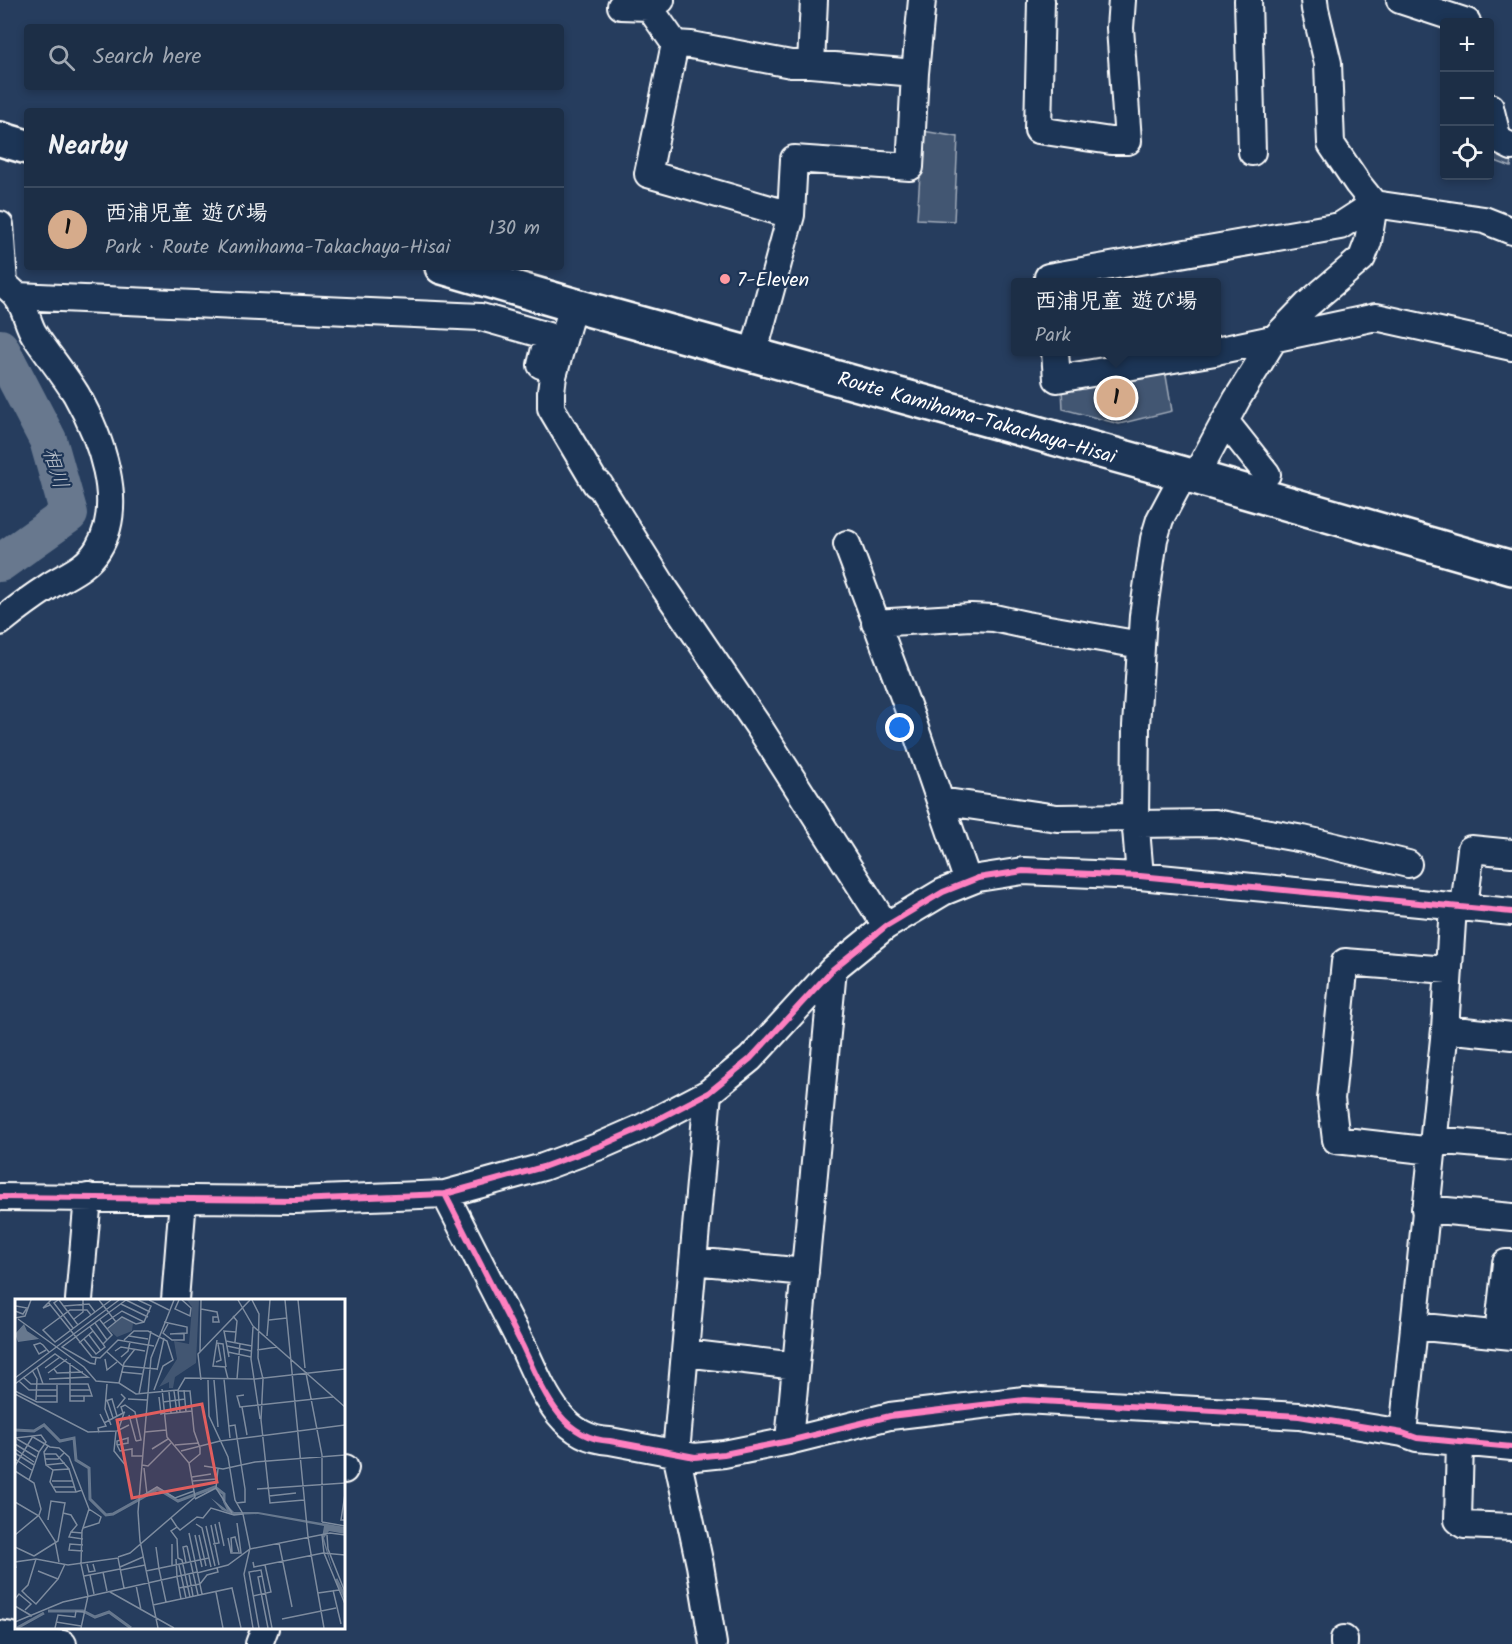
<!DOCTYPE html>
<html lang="en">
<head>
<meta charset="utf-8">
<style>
  body { margin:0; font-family:Kalam,"Klee One",sans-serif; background:#293a51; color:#f1f3f6 }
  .controls { position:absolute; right:18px; top:18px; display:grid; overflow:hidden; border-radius:6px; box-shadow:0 3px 9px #0003 }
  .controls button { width:54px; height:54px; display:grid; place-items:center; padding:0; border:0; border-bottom:2px solid #3a4a5f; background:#1c2e46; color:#f1f3f6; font:30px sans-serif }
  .you { position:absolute; left:900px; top:728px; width:21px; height:21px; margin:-15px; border:4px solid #fff; border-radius:50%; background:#1a73e8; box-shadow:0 0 0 9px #1a73e833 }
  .badge { display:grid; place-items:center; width:39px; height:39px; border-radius:50%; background:#d6ab8b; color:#111; font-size:20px; font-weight:700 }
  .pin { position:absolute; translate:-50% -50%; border:3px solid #fff; box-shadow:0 2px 6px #0006 }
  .popup { position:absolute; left:1011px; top:278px; width:210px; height:78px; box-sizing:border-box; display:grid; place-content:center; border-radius:6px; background:#1c2e46; filter:drop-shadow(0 2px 4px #0005); font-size:20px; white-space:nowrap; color:#a0a8b3 }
  .popup b { font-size:22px; color:#f1f3f6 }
  .popup::after { content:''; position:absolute; left:50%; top:100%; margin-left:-12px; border:12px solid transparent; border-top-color:#1c2e46 }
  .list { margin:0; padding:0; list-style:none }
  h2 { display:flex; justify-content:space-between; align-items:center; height:78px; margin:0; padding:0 24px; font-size:26px }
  h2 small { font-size:20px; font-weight:400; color:#a0a8b3 }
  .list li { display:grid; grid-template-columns:39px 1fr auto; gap:18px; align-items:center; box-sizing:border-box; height:84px; padding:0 24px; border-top:2px solid #3a4a5f }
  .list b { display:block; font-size:22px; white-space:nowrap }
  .list p { margin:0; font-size:20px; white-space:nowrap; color:#a0a8b3 }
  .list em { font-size:20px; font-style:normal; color:#a0a8b3 }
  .icon { flex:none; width:33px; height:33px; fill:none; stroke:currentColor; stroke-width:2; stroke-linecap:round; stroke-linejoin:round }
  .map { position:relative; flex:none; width:1512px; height:1644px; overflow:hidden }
  .search { position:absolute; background:#1c2e46; box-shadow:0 3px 9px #0003; left:24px; top:24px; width:540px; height:66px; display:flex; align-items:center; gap:15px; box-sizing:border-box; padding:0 21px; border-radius:6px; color:#a0a8b3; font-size:22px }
  .panel { position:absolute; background:#1c2e46; box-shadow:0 3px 9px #0003; left:24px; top:108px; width:540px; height:162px; border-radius:6px }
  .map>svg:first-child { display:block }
  .green { fill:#425672; stroke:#a0aab8; stroke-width:1.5 }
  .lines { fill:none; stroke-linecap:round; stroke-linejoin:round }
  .river { stroke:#67788e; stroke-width:38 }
  .minor-casing { stroke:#fff; stroke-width:30 }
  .major-casing { stroke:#fff; stroke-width:38 }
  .minor { stroke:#1d3557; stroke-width:26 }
  .major { stroke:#1d3557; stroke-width:33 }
  .cycleway-casing { stroke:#1d3557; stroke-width:10 }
  .cycleway { stroke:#ff80c0; stroke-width:6 }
  .poi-dot { fill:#ff9aa2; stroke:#1d3557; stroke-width:2 }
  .labels { text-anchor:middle; stroke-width:4.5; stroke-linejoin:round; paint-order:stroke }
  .poi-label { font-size:20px; fill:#fff; stroke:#1d3557; text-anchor:start }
  .street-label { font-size:20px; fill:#fff; stroke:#1d3557 }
  .water-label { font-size:21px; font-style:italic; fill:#bbc2cc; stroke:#1d3557 }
  .inset-river { fill:none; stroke:#67788e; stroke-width:3 }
  .inset-road { fill:none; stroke:#7d8b9e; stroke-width:1.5 }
  .view { fill:#e05e5e; fill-opacity:0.15; stroke:#e05e5e; stroke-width:3 }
  .inset-edge { fill:none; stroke:#fff; stroke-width:3 }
</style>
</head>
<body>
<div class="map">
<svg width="1512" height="1644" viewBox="0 0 1512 1644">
  <rect width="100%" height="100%" fill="#263d5e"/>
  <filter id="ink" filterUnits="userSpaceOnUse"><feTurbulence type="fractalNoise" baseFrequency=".0167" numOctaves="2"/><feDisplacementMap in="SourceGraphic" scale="12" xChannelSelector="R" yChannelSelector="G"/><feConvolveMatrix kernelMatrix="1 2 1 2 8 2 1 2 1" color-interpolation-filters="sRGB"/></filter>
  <g filter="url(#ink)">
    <path class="green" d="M 923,131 L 958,137 L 954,221 L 917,219 Z
      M 1490,145 L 1512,159 L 1511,167 L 1490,159 Z
      M 1165,370 L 1172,411 L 1119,424 L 1063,409 L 1062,388 Z"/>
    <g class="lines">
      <path class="river" d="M 0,348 L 48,440 L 69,514 L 0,563"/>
      <g class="minor-casing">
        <path id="minor" d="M 1041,0 L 1038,130 L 1111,141 L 1128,141 L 1120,28 L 1122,0
          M 1248,0 L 1252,152
          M 1314,0 L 1315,9 L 1328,63 L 1331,144 L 1358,184 L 1374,204 L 1484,220 L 1512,231
          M 1400,0 L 1467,22
          M 621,6 L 649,7 L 661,0
          M 649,7 L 675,44 L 691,45 L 791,64 L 811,64 L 915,73
          M 675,44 L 648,174 L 791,215
          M 811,64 L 814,0
          M 1490,107 L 1498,140 L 1512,147
          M 0,225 L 4,284 C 8,288 14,292 17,297 C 26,308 27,323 34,334 C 47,354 63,373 76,394 C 100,436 126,504 98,549 C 86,569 66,575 48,587 C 31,598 15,610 0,622
          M 1048,282 L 1048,277 L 1340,226 L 1374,204
          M 17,296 L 481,317 L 548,336 L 541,365
          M 573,305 L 553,376 L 551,392 L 551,408 L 596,484 L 599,484 L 663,586 L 759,727 L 886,926
          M 1216,351 L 1376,317 L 1512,347
          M 1055,352 L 1057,379 L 1215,352
          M 753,355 L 791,215 L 794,159 L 910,167 L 915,73 L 922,0
          M 1225,421 L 1267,474
          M 1195,477 L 1237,399 L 1274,339 L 1307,305 L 1362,258 L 1368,242 L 1374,204
          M 847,544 L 908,708 L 968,882
          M 875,623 L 971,617 L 994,618 L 1026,625 L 1141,645
          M 940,801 L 1057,818 L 1135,817
          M 1136,824 L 1215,823 L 1303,839 L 1408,864
          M 1140,876 L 1135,817 L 1136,726 L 1143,616 L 1154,539 L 1160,519 L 1184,474
          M 1464,908 L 1471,849 L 1512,853
          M 1445,1029 L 1512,1036
          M 708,1093 L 676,1453 L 700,1565 L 713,1644
          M 1434,1140 L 1512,1147
          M 1433,1151 L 1336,1140 L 1331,1099 L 1345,962 L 1448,970
          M 445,1194 C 471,1245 496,1295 522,1345 C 533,1368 543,1394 559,1414 C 572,1430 589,1440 610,1441 L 695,1457 L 724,1454 L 789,1441 L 890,1416 L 1024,1400 L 1299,1416 L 1403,1433 L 1417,1438 L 1512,1447
          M 0,1197 L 295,1200 L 445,1194 L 543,1167 L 600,1146 L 641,1128 L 708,1093 L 750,1059 L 833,969 L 886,926 L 943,892 L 978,878 L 1023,871 L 1140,876 L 1512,912
          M 1425,1209 L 1512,1217
          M 693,1261 L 805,1272
          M 79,1300 L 88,1197
          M 175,1300 L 183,1199
          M 1414,1326 L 1512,1336
          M 1498,1334 L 1506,1263 L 1512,1263
          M 685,1353 L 796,1366
          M 1403,1433 L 1445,1029 L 1453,907
          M 789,1441 L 833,969
          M 1460,1442 L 1458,1520 L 1464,1525 L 1512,1527
          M 344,1470 L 345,1468
          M 0,1634 L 63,1644
          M 259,1644 L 265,1628
          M 1344,1644 L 1344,1639"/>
      </g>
      <g class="major-casing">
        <path id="major" d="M 0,139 L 27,147
          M 442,267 L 573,305 L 1195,477 L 1512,568"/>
      </g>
      <use href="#minor" class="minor"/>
      <use href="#major" class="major"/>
      <g class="cycleway-casing">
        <path id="cycleway" d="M 445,1194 C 471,1245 496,1295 522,1345 C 533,1368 543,1394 559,1414 C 572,1430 589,1440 610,1441 L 695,1457 L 724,1454 L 789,1441 L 890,1416 L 1024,1400 L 1299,1416 L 1403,1433 L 1417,1438 L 1512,1447
          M 0,1197 L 295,1200 L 445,1194 L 543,1167 L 600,1146 L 641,1128 L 708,1093 L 750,1059 L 833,969 L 886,926 L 943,892 L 978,878 L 1023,871 L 1140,876 L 1512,912"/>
      </g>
      <use href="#cycleway" class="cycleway"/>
    </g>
  </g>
  <circle class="poi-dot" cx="725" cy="279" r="6"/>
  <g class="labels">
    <g class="poi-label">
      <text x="737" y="286">7-Eleven</text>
    </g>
    <g class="street-label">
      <text transform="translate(977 417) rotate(16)" y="7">Route Kamihama-Takachaya-Hisai</text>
    </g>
    <g class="water-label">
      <text transform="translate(56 468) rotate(73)" y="7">相川</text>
    </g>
  </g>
  <g transform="translate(15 1299)">
    <rect width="330" height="330" fill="#263d5e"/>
    <path d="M 172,1 L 184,1 L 181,64 L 160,78 L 158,89 L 154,89 L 154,83 L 144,88 L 162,60 L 159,42 L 174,45 L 177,8 ZM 107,19 L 118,24 L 117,32 L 102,38 L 93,30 Z" fill="#425672"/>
    <path d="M 9,25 L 12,32 L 32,45 L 24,40 L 3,43 L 0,35 ZM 209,193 L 210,198 L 209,203 L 219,213 L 243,213 L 330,228 L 330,235 L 314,232 L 309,239 L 318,272 L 307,239 L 309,227 L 243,215 L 219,216 L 207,211 L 196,199 L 212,211 L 208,203 Z" fill="#67788e"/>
    <path class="inset-river" d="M 0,131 L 19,132 L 29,126 L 45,142 L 59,139 L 61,161 L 74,169 L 75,200 L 91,216 L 98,215 L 143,190 L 163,202 L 200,188 L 209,195 L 209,202M 321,280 L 330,298M 33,312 L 68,312 L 80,318 L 94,313 L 116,329M 2,329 L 29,314"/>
    <path class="inset-road" d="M 43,1 L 39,4 L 58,29M 44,1 L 63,26M 84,1 L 101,23M 111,1 L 135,13M 134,1 L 154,11M 164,1 L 160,10 L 175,17 L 176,9 L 167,1M 223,1 L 238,27 L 330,108M 237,1 L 244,15 L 243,59 L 248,80 L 246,121 L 255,204 L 289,201M 270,1 L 293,238 L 309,329M 283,1 L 290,69M 33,3 L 77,58 L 85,59 L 103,41 L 139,47M 106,5 L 133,18M 35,6 L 28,9 L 36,1M 49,7 L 74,5 L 80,13M 186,10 L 202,13 L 204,23 L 198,23 L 198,18 L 203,18M 0,12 L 8,15 L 12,9 L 1,7M 76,16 L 72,11 L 55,11 L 28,31 L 40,43 L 96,1M 218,17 L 222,22 L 220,43M 0,19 L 10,17 L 16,1M 3,20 L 69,68 L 81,82 L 104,84 L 121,95 L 163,91 L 170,79 L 240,80 L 330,70M 59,20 L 68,13 L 68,1M 254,21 L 272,19M 149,23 L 172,28 L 172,34 L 155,35M 80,24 L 92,41M 88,25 L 107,12 L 129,23M 153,25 L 148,34 L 157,41 L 169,41 L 169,34M 75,28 L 88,45M 238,28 L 236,60 L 245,120M 92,30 L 107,18 L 121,25 L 129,23 L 136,7 L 123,1M 74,36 L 86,52M 114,37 L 133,40M 252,37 L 255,1M 69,40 L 81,55 L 90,48 L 88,45 L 97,36 L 85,21M 109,41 L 119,32 L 133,32 L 152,42 L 158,61 L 148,67 L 139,91M 202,41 L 198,67 L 210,68 L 213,80M 211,42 L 237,47M 64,44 L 78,32M 201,44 L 208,45 L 211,68M 212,47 L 236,52M 31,51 L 24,55 L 19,46 L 25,44 L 28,46 L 34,53M 242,51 L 262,48M 91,52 L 108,67 L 142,70M 100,52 L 106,48 L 130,52M 185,53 L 186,1M 213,53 L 236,58M 106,58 L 113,52 L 115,43M 214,58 L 209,32 L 221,33M 81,59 L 80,65 L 75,64 L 47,48 L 111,1M 90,60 L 92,71 L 102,63M 201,63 L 206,61 L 203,45M 55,64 L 55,102 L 69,102 L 69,97M 22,68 L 28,85M 30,69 L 45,58M 39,70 L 42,74 L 68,73M 17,71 L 22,80 L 21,101M 142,71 L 149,39M 106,73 L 127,75M 33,74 L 52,60M 291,74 L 307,156 L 307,223M 8,78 L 16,85 L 73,85 L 77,97 L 55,97M 0,79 L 104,1M 209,80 L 215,139M 222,80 L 225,44M 186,81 L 183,55 L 235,1M 193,81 L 194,117 L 213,158 L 220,201 L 228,215 L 235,249 L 229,275 L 238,329M 199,81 L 203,128M 4,82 L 14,91 L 42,91M 104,84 L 109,64 L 120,50M 0,85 L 40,55 L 73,78 L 34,80M 92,85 L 90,110 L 96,126M 55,91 L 75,91M 163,91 L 165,113M 169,91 L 171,113M 0,92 L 22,103 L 42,103 L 42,86M 159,92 L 162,114M 163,92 L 175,92 L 179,132 L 185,149 L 185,155 L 174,164M 154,93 L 156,114M 0,95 L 73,133 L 102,132 L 114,126M 124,95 L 136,32M 229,96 L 222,97 L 225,108 L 318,98M 22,97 L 42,97M 144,98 L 146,115 L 149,114M 113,100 L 132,101M 92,101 L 98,119M 90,102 L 97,100 L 102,117M 148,103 L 170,100M 227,108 L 232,136M 102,109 L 110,99 L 106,95M 108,114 L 106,108 L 110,106 L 120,113 L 126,141 L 121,142M 149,115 L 177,112M 114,116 L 121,142M 89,124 L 110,113M 214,127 L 220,126 L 230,190 L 230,203 L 221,204M 101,132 L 99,152 L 111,167M 103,132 L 109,114M 130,133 L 151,131M 84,134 L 83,129 L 91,127 L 85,115M 18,138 L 35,148 L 44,149 L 54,158 L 74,210 L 67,232 L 66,265 L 73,297 L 66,329M 0,139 L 26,136 L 31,143 L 24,153 L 2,140M 205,142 L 330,126M 0,145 L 21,158M 102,146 L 105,152 L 117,150 L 117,157 L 128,157M 102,146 L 102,142 L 113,139 L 113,144 L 102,146M 160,146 L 184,144M 33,147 L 29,153 L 31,166 L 38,171M 0,150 L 19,163M 137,150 L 153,140M 166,152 L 205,142M 0,154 L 19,166M 29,155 L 41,155 L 54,170M 0,160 L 18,172M 30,160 L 43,160 L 49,154M 31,166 L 50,164M 127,166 L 133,167 L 156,144M 0,167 L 18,137M 189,167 L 208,170 L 240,163 L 330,156M 129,169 L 132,195M 0,172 L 19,184 L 26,210 L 24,216 L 0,236M 177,178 L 196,175M 14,181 L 24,153M 37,182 L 57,182M 178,182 L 201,180M 38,188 L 59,188M 201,189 L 217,214M 201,189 L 203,170M 242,190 L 330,184M 61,193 L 54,170 L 38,171 L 35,183 L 41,193 L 61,193 L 67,191M 330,195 L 326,221 L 330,221M 254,197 L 281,194M 124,199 L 142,188 L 160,199 L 179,192M 180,200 L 201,189M 0,203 L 24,217 L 40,242 L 44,263M 48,214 L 56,216 L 62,226 L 56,233M 156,219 L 162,228 L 156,232 L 162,240 L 163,259 L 167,261 L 175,298M 204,223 L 209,247M 307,223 L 330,227M 181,225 L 187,229 L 196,268M 196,226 L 204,266M 191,227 L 200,267M 162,228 L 165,231 L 182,218 L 188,219 L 196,209 L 219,216 L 228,215M 68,229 L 84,224 L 86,218 L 74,210M 67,234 L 56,233 L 54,238 L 68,240M 174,234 L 187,295M 180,236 L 187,268M 184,236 L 191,267M 307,236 L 309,254 L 330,305M 312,236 L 313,250 L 330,293M 213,239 L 216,254 L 226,254 L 222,224M 264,244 L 277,308M 157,245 L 157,267M 198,245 L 204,244 L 200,225M 68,246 L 55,245 L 54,251 L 68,252M 172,247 L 183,296M 0,248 L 19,257M 141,248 L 144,270M 217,253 L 216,239 L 220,238 L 224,253M 19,257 L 43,242 L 50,204 L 36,202 L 33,221M 103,258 L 115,254 L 180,198 L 174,164 L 152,138 L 147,90M 21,260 L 13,286 L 7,292 L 12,297 L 21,305 L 43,280M 161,260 L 162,278M 238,263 L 239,268 L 308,254 L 330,256M 171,264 L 168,248 L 172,247M 72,265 L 74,273 L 80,272 L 78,265M 164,266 L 171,299M 105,268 L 128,258M 1,269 L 0,263 L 21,260 L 53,266 L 103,259 L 109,289M 144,270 L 151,303M 106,271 L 130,266M 23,272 L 43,280 L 50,265M 131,272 L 194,259M 88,273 L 92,292M 182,274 L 213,266 L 235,250 L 315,234 L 330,236M 174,275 L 178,297M 75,276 L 79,295M 69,277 L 105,270M 247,277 L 243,278 L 253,329M 162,278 L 166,300M 121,286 L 126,311M 164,289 L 185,285 L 192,276 L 203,273 L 202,269M 318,291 L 326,325M 95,293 L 159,329M 201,293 L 208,329M 303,294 L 324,291M 238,297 L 256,293 L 250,266M 0,300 L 4,295 L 16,305 L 10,311M 138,306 L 217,289 L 226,329M 0,307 L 17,317M 267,320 L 321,309M 0,323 L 48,303 L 182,273M 41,323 L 66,327M 40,329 L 43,316 L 60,318 L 61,312 L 69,313M 143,329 L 125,242 L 123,213 L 136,59 L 159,1M 244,329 L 234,273 L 246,271 L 257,329"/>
    <path class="view" d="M 187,105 L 202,183 L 117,199 L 102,121 Z"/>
    <rect width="330" height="330" class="inset-edge"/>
  </g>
</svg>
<div class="controls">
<button>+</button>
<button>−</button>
<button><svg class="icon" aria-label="locate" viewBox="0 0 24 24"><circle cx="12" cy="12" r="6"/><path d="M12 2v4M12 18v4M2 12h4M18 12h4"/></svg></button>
</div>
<div class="you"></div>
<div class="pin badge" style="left:1116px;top:398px">1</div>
<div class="popup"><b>西浦児童 遊び場</b>Park</div>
<div class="search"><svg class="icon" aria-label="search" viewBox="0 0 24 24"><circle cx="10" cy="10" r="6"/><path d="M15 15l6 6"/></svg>Search here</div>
<section class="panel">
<h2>Nearby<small></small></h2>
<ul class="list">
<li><span class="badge">1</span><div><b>西浦児童 遊び場</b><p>Park · Route Kamihama-Takachaya-Hisai</p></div><em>130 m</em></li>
</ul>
</section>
</div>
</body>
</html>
